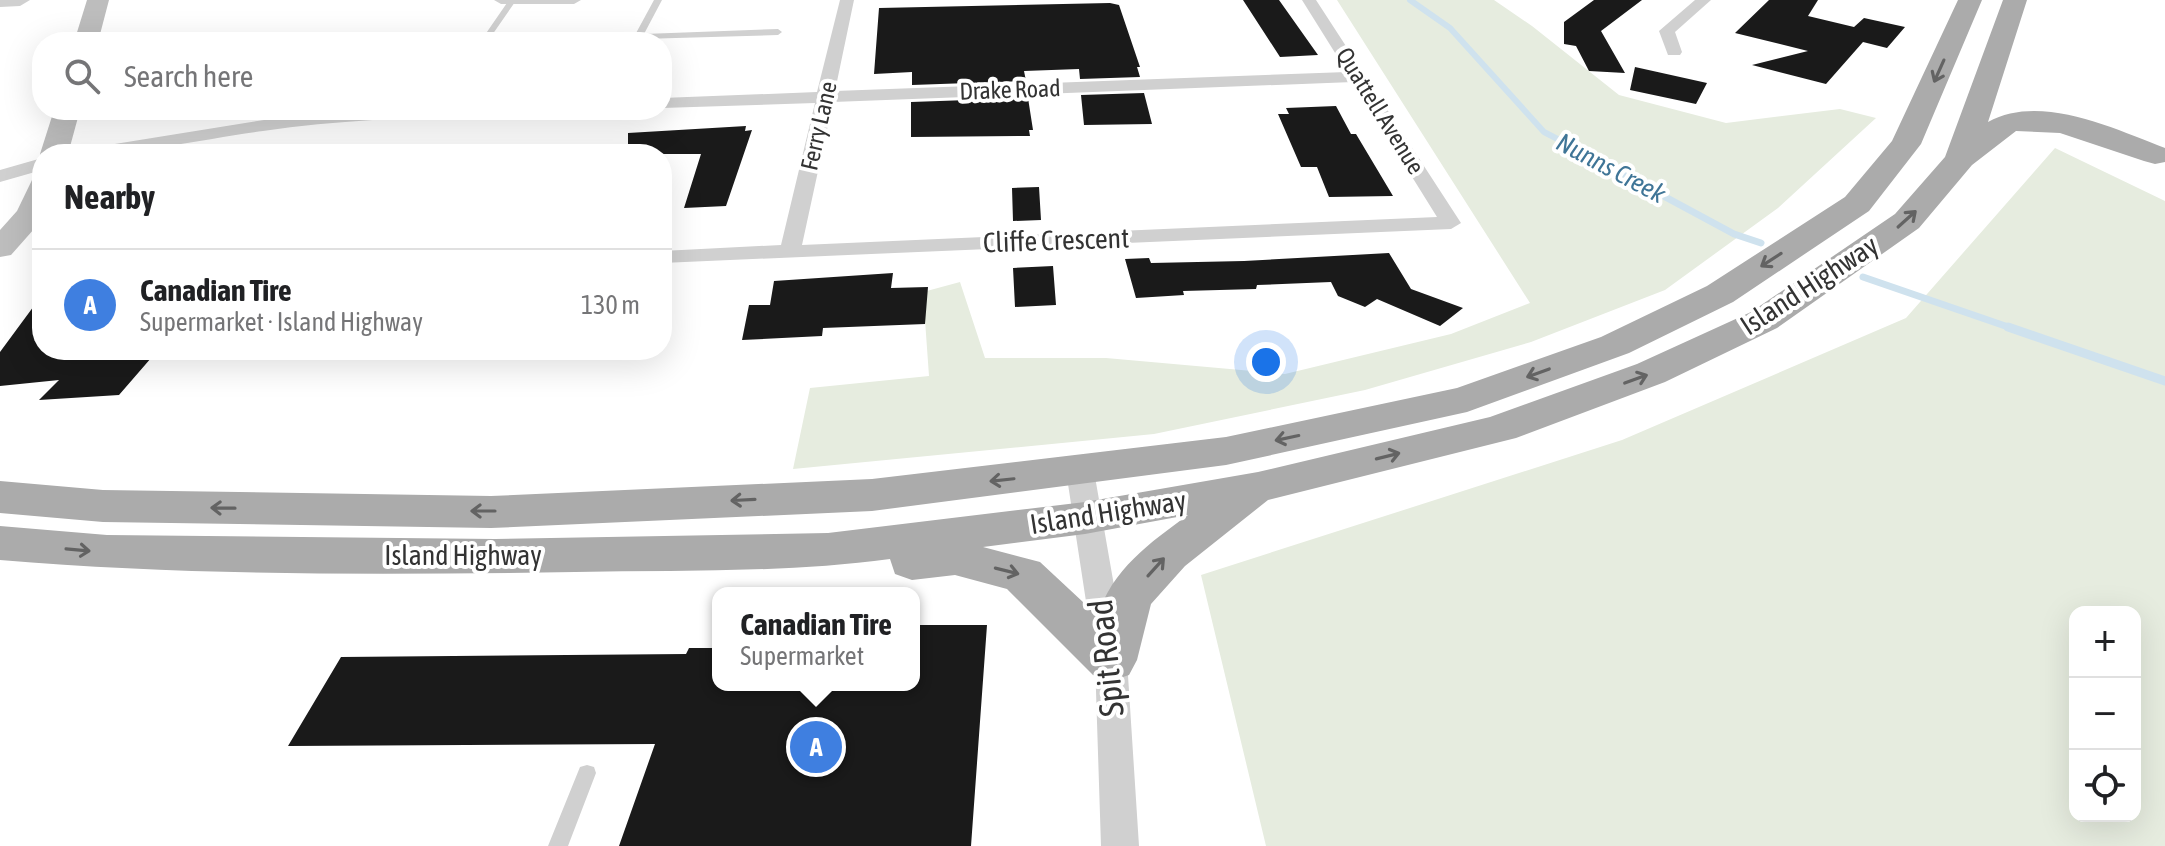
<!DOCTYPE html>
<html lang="en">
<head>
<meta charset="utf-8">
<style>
  body { margin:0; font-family:"Asap Condensed",sans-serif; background:#f2f2f2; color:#202124 }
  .controls { position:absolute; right:24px; bottom:24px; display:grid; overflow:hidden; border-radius:16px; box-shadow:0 8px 32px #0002 }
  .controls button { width:72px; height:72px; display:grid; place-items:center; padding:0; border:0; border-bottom:2px solid #e0e0e0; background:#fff; color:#202124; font:40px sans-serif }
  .you { position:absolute; left:1266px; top:362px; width:28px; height:28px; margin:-20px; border:6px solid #fff; border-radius:50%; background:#1a73e8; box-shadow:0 0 0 12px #1a73e833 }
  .badge { display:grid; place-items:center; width:52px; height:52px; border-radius:50%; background:#111827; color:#fff; font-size:26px; font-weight:700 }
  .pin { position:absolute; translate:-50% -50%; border:4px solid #fff; box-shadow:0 2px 8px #0006 }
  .popup { position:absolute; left:712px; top:587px; width:208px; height:104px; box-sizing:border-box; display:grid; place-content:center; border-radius:16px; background:#fff; filter:drop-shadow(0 2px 6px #0005); font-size:26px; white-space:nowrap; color:#757577 }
  .popup b { font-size:30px; color:#202124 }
  .popup::after { content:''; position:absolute; left:50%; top:100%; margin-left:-16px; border:16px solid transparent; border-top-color:#fff }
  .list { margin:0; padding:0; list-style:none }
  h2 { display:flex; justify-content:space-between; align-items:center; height:104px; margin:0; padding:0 32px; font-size:34px }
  h2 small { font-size:26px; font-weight:400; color:#757577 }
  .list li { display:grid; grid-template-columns:52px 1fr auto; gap:24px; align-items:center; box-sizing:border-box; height:112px; padding:0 32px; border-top:2px solid #e0e0e0 }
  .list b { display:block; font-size:30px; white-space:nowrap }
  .list p { margin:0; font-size:26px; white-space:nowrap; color:#757577 }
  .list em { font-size:26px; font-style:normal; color:#757577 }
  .icon { flex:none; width:44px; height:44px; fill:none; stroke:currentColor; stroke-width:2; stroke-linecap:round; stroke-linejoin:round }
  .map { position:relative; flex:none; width:2165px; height:846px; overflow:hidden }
  .search { position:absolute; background:#fff; box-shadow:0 8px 32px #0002; left:32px; top:32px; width:640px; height:88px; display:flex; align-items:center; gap:20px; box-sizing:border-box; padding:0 28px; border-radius:32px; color:#757577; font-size:30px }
  .panel { position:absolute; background:#fff; box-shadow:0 8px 32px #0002; left:32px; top:144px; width:640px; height:216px; border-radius:32px }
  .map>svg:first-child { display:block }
  .green { fill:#e6ecdf; fill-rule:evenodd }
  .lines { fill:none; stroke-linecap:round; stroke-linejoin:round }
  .stream-far2 { stroke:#cfe2ee; stroke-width:6 }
  .stream-far1 { stroke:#cfe2ee; stroke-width:7 }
  .stream { stroke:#cfe2ee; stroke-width:9 }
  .building { fill:#1a1a1a }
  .service { fill:#d0d0d0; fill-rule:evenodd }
  .minor { fill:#d0d0d0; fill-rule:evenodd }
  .tertiary { fill:#d0d0d0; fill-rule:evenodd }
  .secondary { fill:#bdbdbd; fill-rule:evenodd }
  .primary { fill:#ababab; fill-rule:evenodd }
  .oneway { stroke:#636363 }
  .labels { text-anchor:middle; stroke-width:8; stroke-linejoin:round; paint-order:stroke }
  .far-street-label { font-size:24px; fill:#333; stroke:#fff }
  .far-water-label { font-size:26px; font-style:italic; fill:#3f7597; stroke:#fff }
  .street-label { font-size:28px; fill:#333; stroke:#fff }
  .near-street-label { font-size:34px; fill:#333; stroke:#fff }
</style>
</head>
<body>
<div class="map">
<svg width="2165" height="846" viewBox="0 0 2165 846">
  <rect width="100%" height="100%" fill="#fff"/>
  <path class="green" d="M 1337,0 L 1494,0 L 1532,26 L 1619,95 L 1726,123 L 1840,109 L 1876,118 L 1778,208 L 1665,290 L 1531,342 L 1365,390 L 1154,434 L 793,469 L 810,388 L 929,376 L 923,292 L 960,282 L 985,358 L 1106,358 L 1285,374 L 1451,334 L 1530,303 Z
    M 2055,148 L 2165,201 L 2165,846 L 1266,846 L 1201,575 L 1622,440 L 1906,318 ZM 2075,612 L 2135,612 L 2135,816 L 2075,816 Z"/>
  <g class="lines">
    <path class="stream-far2" d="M 1410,0 L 1450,28 L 1544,132 L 1571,146"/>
    <path class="stream-far1" d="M 1567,144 L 1734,234 L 1761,243
      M 1863,277 L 2014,329"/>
    <path class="stream" d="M 2008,327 L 2165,381"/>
  </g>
  <path class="building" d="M 1243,0 L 1279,0 L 1318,55 L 1280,57 Z
    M 1594,0 L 1642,0 L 1601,31 L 1625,73 L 1589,71 L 1576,46 L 1564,44 L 1564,22 Z
    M 1769,0 L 1818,0 L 1808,16 L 1854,27 L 1864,18 L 1905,27 L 1887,48 L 1863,42 L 1826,84 L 1752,65 L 1808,51 L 1735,33 Z
    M 1110,3 L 1119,5 L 1140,67 L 1137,67 L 1140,77 L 1080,79 L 1079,69 L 1024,71 L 1026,81 L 912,85 L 912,72 L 874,74 L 879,8 Z
    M 1635,67 L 1707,83 L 1696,104 L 1630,90 Z
    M 1144,93 L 1152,124 L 1084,125 L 1081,95 Z
    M 1028,98 L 1033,130 L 1029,130 L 1030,136 L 911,137 L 911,102 Z
    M 1336,106 L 1351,134 L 1356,134 L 1393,196 L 1329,197 L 1317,167 L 1301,167 L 1278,114 L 1289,114 L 1286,108 Z
    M 746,126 L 745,131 L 752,130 L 726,206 L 684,208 L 701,154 L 628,154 L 628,133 Z
    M 1039,187 L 1041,220 L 1013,221 L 1012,188 Z
    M 1389,253 L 1411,289 L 1463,308 L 1440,326 L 1377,299 L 1365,307 L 1338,296 L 1331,282 L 1257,285 L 1256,289 L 1183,291 L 1184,295 L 1136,298 L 1125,259 L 1149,258 L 1151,263 L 1244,261 Z
    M 1053,266 L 1056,305 L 1015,307 L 1013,268 Z
    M 893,273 L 891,288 L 928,287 L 925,324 L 823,328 L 822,336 L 742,340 L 749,305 L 770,305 L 774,281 Z
    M 42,295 L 42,350 L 84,350 L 82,354 L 158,350 L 119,395 L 39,400 L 59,380 L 0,386 L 0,352 Z
    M 914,625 L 987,625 L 971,846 L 619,846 L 655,744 L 288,746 L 341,657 L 686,654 L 689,648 L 718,648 L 718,685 L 914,685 Z"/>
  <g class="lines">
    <path class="service" d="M 509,0 L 515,2 L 490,38 L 635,35 L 654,0 L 662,0 L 644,34 L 778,29 L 782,32 L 778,35 L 641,39 L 640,42 L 632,42 L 633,40 L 480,42 Z
      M 587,765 L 594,767 L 596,773 L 568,846 L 548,846 L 580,767 Z"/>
    <path class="minor" d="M 494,0 L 581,0 L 574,4 L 501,4 Z
      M 840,0 L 854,0 L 835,91 L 1347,72 L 1302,0 L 1316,0 L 1461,223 L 1451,229 L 662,263 L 662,251 L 781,245 L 815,103 L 662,108 L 662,98 L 817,92 ZM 1353,82 L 1437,217 L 802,245 L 833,102 Z
      M 1695,0 L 1711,0 L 1675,32 L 1682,52 L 1680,55 L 1668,55 L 1659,31 Z
      M 358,110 L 492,110 L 483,115 C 409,118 336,120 263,131 C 202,139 142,154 81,154 L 90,148 L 264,120 Z
      M 42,158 L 42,170 L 0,182 L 0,170 Z
      M 1080,462 L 1090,465 L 1094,471 L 1127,660 L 1139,846 L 1101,846 L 1095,660 L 1066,471 L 1070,465 Z"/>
    <path class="tertiary" d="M 0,0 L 30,0 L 20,6 L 0,7 Z"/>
    <path class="secondary" d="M 87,0 L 109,0 L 98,42 L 74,42 Z
      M 54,110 L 80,110 L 68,154 L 42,154 L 42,157 L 40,154 Z
      M 42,177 L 42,220 L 11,255 L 0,257 L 0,230 L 17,211 L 32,180 Z"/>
    <path class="primary" d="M 1958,0 L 1982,0 L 1921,144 L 1869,211 L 1733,302 L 1629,353 L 1467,412 L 1226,465 L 872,511 L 491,528 L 103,522 L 0,513 L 0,481 L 103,490 L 491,496 L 872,479 L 1226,437 L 1457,388 L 1601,337 L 1707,286 L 1845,197 L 1892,141 Z
      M 2003,0 L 2027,0 L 1988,122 C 2041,93 2114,129 2165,148 L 2165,162 L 2155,164 L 2144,161 L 2060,133 L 2016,131 L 1972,165 L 1919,228 L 1777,328 L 1665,382 L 1516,438 L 1268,500 L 1185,566 L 1151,604 L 1137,660 L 1129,675 L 1111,681 L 1093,675 L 1007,589 L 955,575 L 912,580 L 895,574 L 890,559 C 786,573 680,570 575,572 C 384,575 190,576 0,560 L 0,526 L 107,535 L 495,539 L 828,533 L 1085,502 L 1258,472 L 1490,417 L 1637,364 L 1751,312 L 1895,214 L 1945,157 ZM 1188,515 C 1151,542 1111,570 1098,616 L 1040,562 L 983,547 L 1085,534 Z"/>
  </g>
  <defs><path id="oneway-shaft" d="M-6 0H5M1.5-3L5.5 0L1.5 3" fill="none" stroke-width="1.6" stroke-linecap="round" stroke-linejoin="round" transform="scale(2)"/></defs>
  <g class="oneway">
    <use href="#oneway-shaft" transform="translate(1939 71) rotate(114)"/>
    <use href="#oneway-shaft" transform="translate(1907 219) rotate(-42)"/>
    <use href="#oneway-shaft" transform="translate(1771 260) rotate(147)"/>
    <use href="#oneway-shaft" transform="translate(1538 373) rotate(160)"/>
    <use href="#oneway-shaft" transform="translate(1636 379) rotate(-20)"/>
    <use href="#oneway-shaft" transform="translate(1287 438) rotate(168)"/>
    <use href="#oneway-shaft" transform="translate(1388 456) rotate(-14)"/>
    <use href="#oneway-shaft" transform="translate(1002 480) rotate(174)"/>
    <use href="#oneway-shaft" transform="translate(743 500) rotate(177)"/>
    <use href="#oneway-shaft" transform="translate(223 508) rotate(-179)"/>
    <use href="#oneway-shaft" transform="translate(483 511) rotate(-180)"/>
    <use href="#oneway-shaft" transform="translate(78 550) rotate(5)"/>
    <use href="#oneway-shaft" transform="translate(1156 567) rotate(-48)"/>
    <use href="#oneway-shaft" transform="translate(1007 571) rotate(14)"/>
  </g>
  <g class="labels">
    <g class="far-street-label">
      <text transform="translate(1010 90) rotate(-2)" y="8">Drake Road</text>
      <text transform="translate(1380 111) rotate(58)" y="8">Quattell Avenue</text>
      <text transform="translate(819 126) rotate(-77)" y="8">Ferry Lane</text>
    </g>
    <g class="far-water-label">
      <text transform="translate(1611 168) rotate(28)" y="9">Nunns Creek</text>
    </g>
    <g class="street-label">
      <text transform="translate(1056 240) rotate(-2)" y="10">Cliffe Crescent</text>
      <text transform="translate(1809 285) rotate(-33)" y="10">Island Highway</text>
      <text transform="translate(1108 512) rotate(-9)" y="10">Island Highway</text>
      <text x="463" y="565">Island Highway</text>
    </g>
    <g class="near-street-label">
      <text transform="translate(1106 658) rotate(-96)" y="12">Spit Road</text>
    </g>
  </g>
</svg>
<div class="controls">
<button>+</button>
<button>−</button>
<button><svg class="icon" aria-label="locate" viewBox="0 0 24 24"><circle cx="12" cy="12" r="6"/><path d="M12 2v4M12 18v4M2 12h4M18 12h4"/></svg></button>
</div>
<div class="you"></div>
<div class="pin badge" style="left:816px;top:747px;background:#3f7fe0">A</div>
<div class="popup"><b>Canadian Tire</b>Supermarket</div>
<div class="search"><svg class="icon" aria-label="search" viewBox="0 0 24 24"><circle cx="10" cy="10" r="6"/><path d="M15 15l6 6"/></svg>Search here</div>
<section class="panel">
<h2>Nearby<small></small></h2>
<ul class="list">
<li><span class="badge" style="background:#3f7fe0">A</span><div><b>Canadian Tire</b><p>Supermarket · Island Highway</p></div><em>130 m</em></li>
</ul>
</section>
</div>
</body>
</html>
